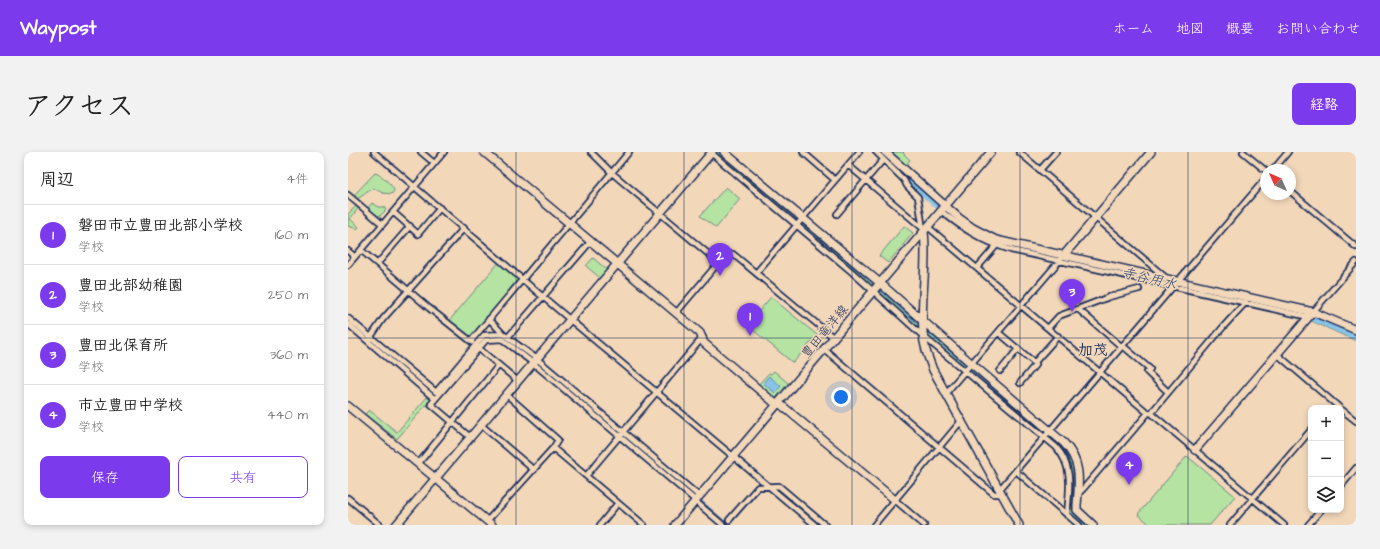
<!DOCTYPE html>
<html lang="ja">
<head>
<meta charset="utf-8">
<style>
  body { margin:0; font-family:"Architects Daughter","Klee One",sans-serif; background:#f2f2f2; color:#222 }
  .controls { position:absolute; right:12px; bottom:12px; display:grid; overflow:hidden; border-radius:8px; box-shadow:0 2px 6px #0003 }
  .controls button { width:36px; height:36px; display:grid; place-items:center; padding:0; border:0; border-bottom:1px solid #e0e0e0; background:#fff; color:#222; font:20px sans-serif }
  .compass { position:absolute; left:912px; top:12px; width:36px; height:36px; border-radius:50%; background:#fff; box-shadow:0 2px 6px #0003; rotate:315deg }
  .you { position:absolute; left:493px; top:245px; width:14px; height:14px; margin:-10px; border:3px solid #fff; border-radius:50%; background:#1a73e8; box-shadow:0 0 0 6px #1a73e833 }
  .badge { display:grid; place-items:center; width:26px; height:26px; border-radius:50%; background:#7c3aed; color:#fff; font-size:13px; font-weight:700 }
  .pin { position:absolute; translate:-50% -33px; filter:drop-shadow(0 1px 2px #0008) }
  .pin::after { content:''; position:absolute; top:21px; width:14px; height:12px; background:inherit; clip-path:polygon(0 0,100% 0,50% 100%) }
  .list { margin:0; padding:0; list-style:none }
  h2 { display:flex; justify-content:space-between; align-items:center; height:52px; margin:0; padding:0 16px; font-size:17px }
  h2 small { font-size:13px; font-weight:400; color:#767676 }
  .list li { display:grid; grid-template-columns:26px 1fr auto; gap:12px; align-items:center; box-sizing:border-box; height:60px; padding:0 16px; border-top:1px solid #e0e0e0 }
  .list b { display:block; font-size:15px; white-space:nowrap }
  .list p { margin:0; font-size:13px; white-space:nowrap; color:#767676 }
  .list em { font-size:13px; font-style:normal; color:#767676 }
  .actions { display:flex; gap:8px; padding:12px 16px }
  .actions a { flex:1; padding:9px 0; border:1px solid #7c3aed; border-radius:8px; text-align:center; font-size:14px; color:#7c3aed }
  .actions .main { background:#7c3aed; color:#fff }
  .icon { flex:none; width:22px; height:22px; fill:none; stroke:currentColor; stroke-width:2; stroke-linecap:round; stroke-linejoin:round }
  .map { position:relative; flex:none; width:1008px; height:373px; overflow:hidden; border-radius:8px }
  header { display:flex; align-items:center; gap:24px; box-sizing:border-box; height:56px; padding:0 20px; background:#7c3aed; color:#fff }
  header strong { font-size:19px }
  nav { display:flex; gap:22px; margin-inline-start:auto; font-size:14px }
  .intro { display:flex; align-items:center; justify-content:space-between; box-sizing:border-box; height:96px; padding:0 24px }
  h1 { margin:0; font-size:28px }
  .button { padding:10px 18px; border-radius:8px; background:#7c3aed; color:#fff; font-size:14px; font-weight:700 }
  main { display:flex; gap:24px; padding:0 24px }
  aside { flex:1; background:#fff; border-radius:8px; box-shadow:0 2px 6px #0003 }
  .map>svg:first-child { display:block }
  .green { fill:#b5e3a2; stroke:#688980 }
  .water { fill:#8ac3e8; stroke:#5e88b1 }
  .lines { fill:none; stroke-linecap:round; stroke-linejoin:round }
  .stream { stroke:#5e88b1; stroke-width:1.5 }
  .river { stroke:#8ac3e8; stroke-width:8 }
  .street-casing { stroke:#1b2f5e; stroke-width:8 }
  .secondary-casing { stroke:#1b2f5e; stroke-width:10 }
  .street { stroke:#f2d7b9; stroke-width:4.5 }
  .secondary { stroke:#f2d7b9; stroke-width:7 }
  .grid { fill:none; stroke:#1b2f5e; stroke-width:1; stroke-opacity:0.55 }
  .labels { text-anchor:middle; stroke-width:3; stroke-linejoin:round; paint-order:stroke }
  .street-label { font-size:13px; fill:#1b2f5e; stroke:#f2d7b9 }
  .water-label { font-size:14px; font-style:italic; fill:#2c4573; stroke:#f2d7b9 }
  .quarter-label { font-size:15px; font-weight:bold; fill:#1b2f5e; stroke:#f2d7b9 }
</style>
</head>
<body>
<header>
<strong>Waypost</strong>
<nav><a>ホーム</a><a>地図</a><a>概要</a><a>お問い合わせ</a></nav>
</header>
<div class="intro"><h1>アクセス</h1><a class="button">経路</a></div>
<main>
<aside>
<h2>周辺<small>4件</small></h2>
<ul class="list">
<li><span class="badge">1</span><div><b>磐田市立豊田北部小学校</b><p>学校</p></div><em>160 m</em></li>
<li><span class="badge">2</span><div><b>豊田北部幼稚園</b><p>学校</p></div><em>250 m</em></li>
<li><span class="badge">3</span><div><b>豊田北保育所</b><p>学校</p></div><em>360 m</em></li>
<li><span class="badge">4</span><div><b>市立豊田中学校</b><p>学校</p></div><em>440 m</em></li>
</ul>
<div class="actions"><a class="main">保存</a><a>共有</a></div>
</aside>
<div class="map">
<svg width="1008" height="373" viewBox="0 0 1008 373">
  <rect width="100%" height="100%" fill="#f2d7b9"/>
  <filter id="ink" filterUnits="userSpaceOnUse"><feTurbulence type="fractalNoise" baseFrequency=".025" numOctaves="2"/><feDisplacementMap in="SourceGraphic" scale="8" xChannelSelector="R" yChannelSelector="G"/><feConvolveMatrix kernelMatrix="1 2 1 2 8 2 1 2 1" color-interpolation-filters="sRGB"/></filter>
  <g filter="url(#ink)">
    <path class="green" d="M 364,0 L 376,0 L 471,80 L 727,305 L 729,358 L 746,373 L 731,373 L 719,363 L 721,342 L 717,307 L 708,295 Z
      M 530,0 L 537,0 L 633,81 L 660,91 L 965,160 L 1008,178 L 1008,189 L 959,167 L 654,96 L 593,59 L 556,27 Z
      M 542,0 L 556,0 L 555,1 L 562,8 L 557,14 Z
      M 27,21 C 34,23 43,32 46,38 L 44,42 L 35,41 L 25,36 L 8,48 L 6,46 L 8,41 Z
      M 378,35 L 392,47 L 368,76 L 352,64 Z
      M 24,51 L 30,55 L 36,55 L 38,58 L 32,64 C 27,63 22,62 20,56 Z
      M 8,54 L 11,55 L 2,67 L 11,75 L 9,77 L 0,74 L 0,62 Z
      M 556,74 L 565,81 L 540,111 L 531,104 Z
      M 245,106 L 259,118 L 252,126 L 238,114 Z
      M 153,108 L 174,126 L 123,189 L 100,170 Z
      M 423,145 L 469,183 L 445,211 L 399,173 Z
      M 426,219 L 440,231 L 427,247 L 410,233 L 421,221 L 423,222 Z
      M 80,244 L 83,247 L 49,287 L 17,262 L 21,258 L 49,280 Z
      M 839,304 L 887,344 L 862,373 L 802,373 L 790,362 Z"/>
    <path class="water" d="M 421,224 L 433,234 L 427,241 L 415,231 Z"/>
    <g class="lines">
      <path class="stream" d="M 370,0 L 527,133
        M 0,109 L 3,104
        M 531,137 L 571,173
        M 577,178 L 713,295 L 725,312 L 725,361 L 738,373
        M 157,186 L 165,193
        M 168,195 L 185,207
        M 189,210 L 348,345
        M 427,338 L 431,337 L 473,373
        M 351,347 L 381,373 L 412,338 L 423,338"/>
      <path class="river" d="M 531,0 L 549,17 L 590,53
        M 814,129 L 874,143
        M 956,162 L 965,165 L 1008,184"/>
      <g class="street-casing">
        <path id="street" d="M 26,0 L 195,145 L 467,373
          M 73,0 L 86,11
          M 243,0 L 264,21 L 370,110
          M 362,0 L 504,120 L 575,184 L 708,295 C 726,315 721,338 719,363
          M 455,0 L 487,28
          M 528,0 L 556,28 L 559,34 L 570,45 L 575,77
          M 671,0 L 817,125
          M 895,0 L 918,19
          M 500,13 L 577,78
          M 692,18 L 708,0
          M 925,18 L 940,0
          M 942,39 L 1008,95
          M 0,43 L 34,72
          M 593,59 C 617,78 634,89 663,98 L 961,165
          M 45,60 L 70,82 L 92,56
          M 489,62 L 535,8
          M 580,75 L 800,261 L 803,261 L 936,373
          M 13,98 L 81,156 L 124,190
          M 0,99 L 7,105
          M 30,111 L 62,74
          M 0,113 L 96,0
          M 629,116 L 648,94
          M 408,121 L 511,0
          M 730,157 L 774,195
          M 965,160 L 1008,110
          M 328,161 L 377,103 L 385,102 L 486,186
          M 0,166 L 88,240 L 136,183 L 155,182 L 189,207 L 351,344
          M 141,167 L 155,182
          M 0,172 L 87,247
          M 700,176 L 711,164 L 761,145 L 791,137
          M 651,181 L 688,212 L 672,231
          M 160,185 L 243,89
          M 20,189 L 35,167 L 116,76
          M 123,189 L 281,0
          M 775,194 L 802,217 L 799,220 L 820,240
          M 129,195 L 170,229
          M 476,197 L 646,342 L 654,342
          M 929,202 L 992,256
          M 686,211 L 710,184
          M 652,219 L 670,197
          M 598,241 L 713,107
          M 993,257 L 1008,269
          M 803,261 L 876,174 L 898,150
          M 133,273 L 186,318
          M 122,285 L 83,252 L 138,188 L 154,187 L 185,211 L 347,348
          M 205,296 L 296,373
          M 70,312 L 151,213
          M 668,319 L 731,373
          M 238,324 L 355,185
          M 993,334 L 1008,316
          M 652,337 L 918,26
          M 730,342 L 735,337 L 800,261
          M 0,346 L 32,373
          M 547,348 L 576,373
          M 347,349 L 375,373
          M 381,368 L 410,335 L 431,334 L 477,373
          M 139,369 L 205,296 L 210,288 L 159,243
          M 252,373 L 270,351
          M 526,373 L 614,268
          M 882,373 L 963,278
          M 960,373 L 973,358"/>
      </g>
      <g class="secondary-casing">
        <path id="secondary" d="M 136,0 L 352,181 L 356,191 L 429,253
          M 376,0 L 532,131 L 624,212 L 716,291 C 734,310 731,329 729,353 L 729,358 L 745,373
          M 537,0 L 611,66 L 625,76 L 648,88 L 965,160 L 1008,178
          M 576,80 C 580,113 572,146 575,179 C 575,193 580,205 585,218 L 671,373
          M 716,103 L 803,0
          M 431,251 L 547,348
          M 0,254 L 144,373
          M 847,298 L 965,160
          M 48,373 L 364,0
          M 327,373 L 643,0"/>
      </g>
      <use href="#street" class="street"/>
      <use href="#secondary" class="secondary"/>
    </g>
  </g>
  <path class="grid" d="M 168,0 L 168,373M 336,0 L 336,373M 504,0 L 504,373M 672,0 L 672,373M 840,0 L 840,373M 0,186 L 1008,186"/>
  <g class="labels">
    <g class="street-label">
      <text transform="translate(476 179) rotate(-50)" y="5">豊田竜洋線</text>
    </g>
    <g class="water-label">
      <text transform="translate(801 126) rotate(13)" y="5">寺谷用水</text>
    </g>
    <g class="quarter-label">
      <text x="745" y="203">加茂</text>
    </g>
  </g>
</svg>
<div class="controls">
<button>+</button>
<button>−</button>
<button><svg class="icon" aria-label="layers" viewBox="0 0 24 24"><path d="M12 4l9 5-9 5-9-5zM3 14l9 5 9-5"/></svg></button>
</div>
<svg class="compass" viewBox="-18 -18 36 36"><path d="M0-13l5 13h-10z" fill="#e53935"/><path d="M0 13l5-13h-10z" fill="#767676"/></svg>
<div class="you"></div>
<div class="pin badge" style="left:402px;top:184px">1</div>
<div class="pin badge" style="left:372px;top:124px">2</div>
<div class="pin badge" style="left:724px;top:160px">3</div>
<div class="pin badge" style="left:781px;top:333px">4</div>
</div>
</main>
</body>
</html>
